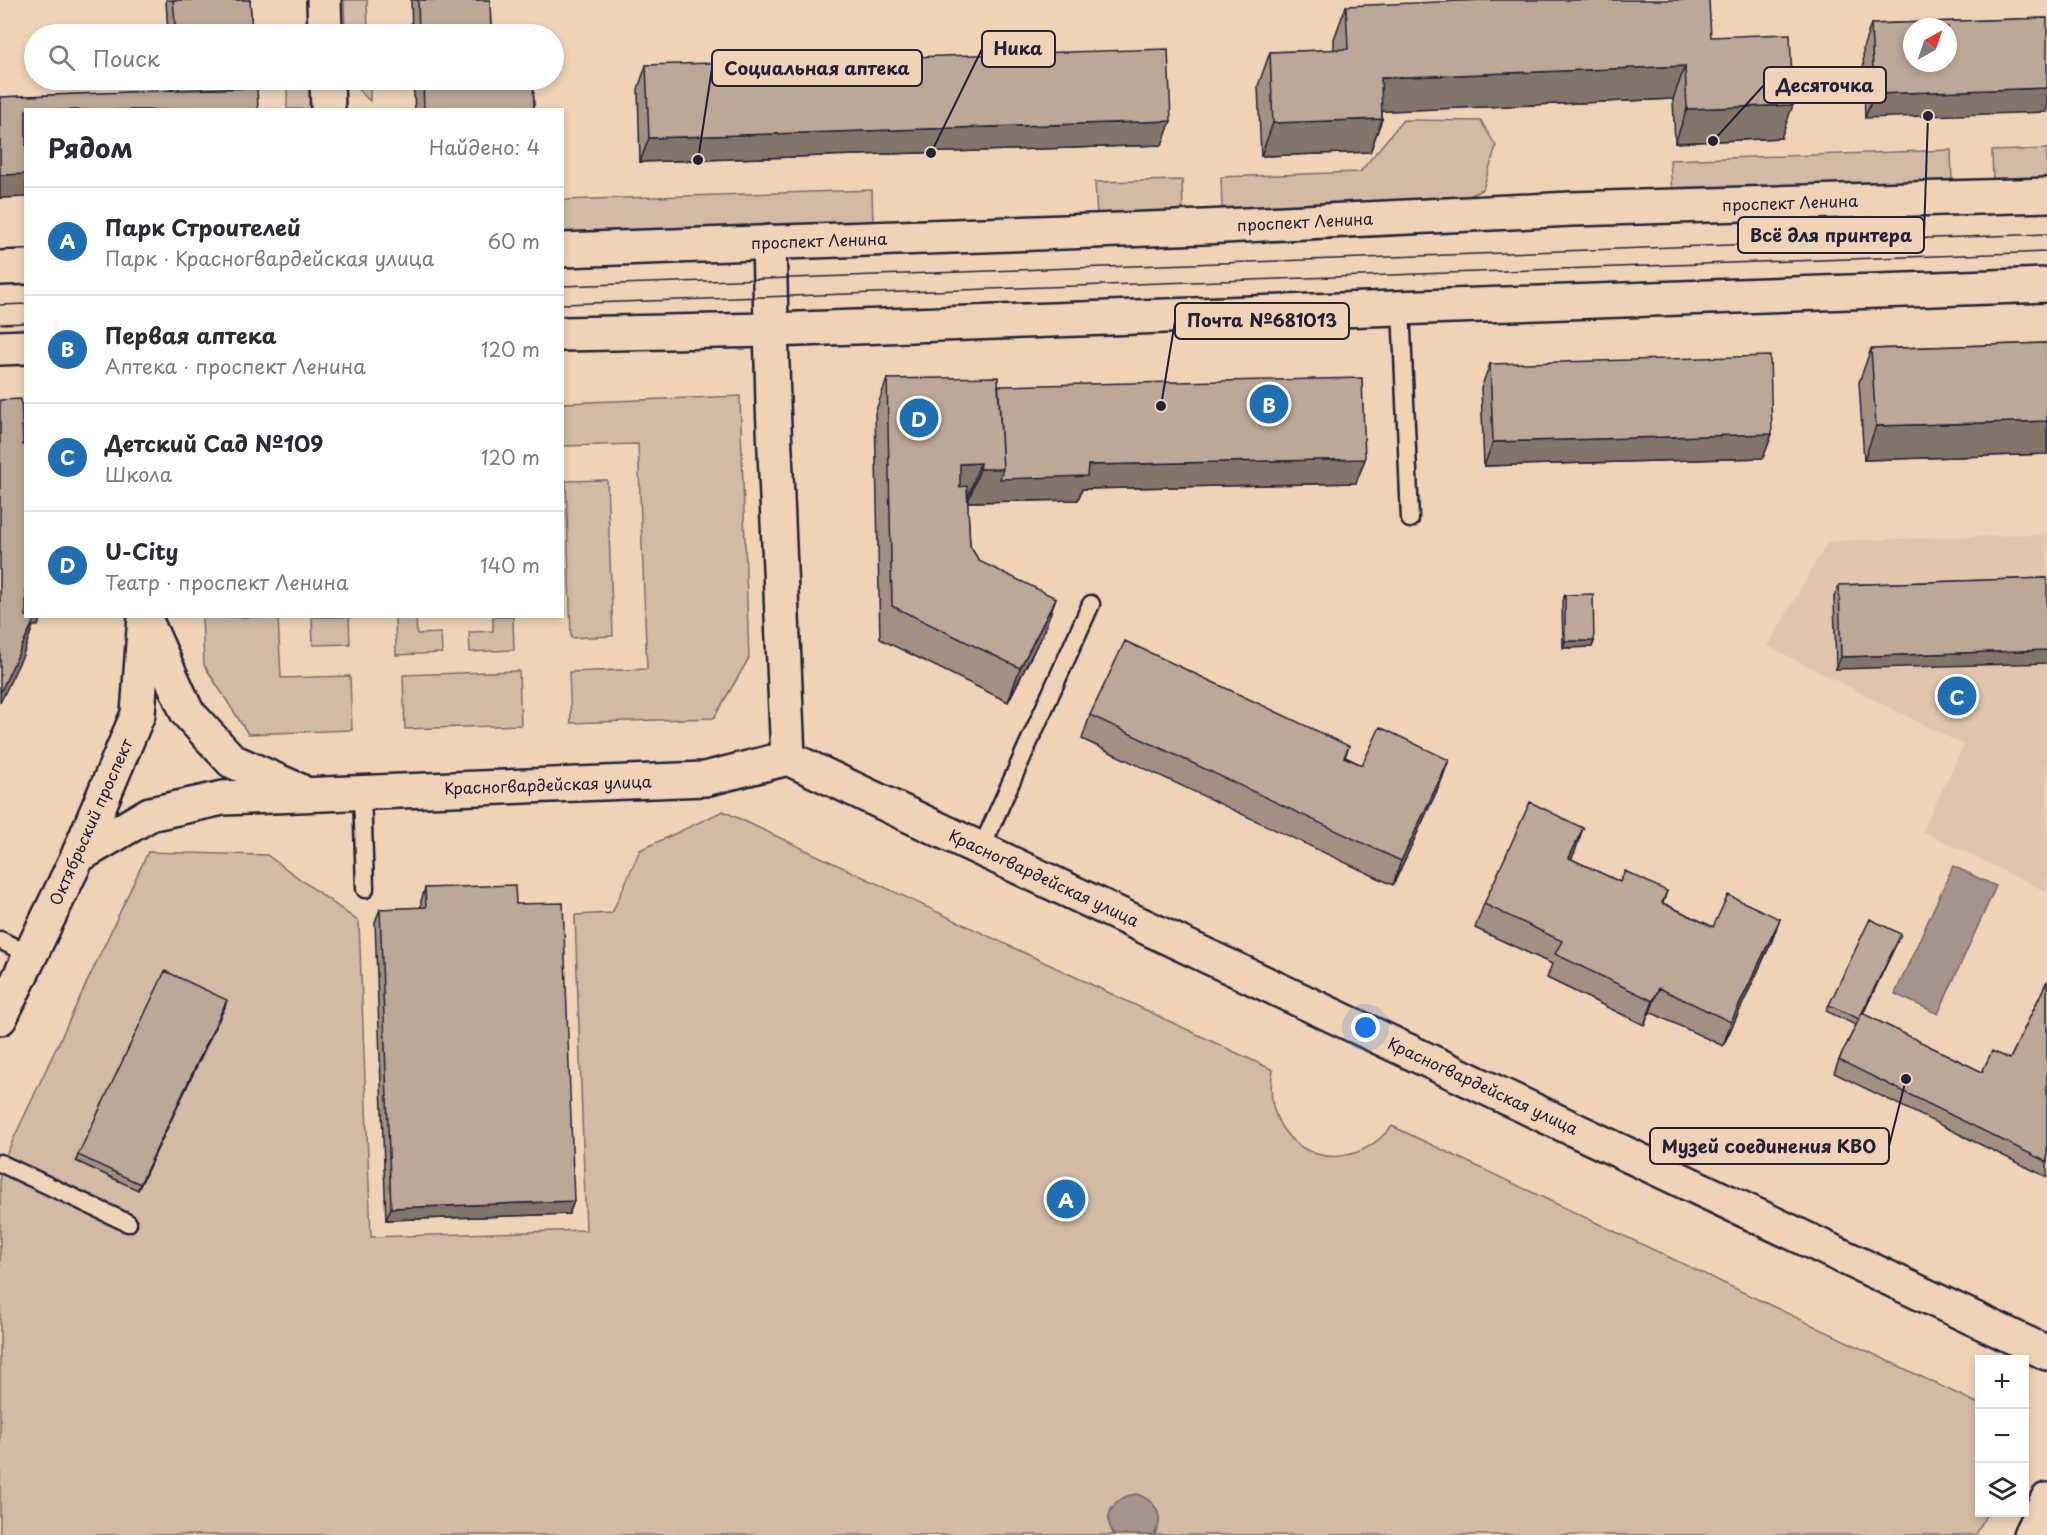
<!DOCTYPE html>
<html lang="ru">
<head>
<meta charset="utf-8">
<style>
  body { margin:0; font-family:"Playpen Sans",sans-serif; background:#f2f2f3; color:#2b2b33 }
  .controls { position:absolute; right:18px; bottom:18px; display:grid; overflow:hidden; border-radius:0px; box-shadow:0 3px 9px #0003 }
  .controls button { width:54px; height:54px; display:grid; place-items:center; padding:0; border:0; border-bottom:2px solid #e1e1e2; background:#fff; color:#2b2b33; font:30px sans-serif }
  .compass { position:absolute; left:1903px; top:18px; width:54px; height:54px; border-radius:50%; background:#fff; box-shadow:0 3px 9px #0003; rotate:40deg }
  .you { position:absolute; left:1366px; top:1028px; width:21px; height:21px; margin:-15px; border:4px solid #fff; border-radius:50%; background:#1a73e8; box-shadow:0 0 0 9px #1a73e833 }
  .badge { display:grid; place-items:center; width:39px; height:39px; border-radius:50%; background:#1f6fb2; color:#fff; font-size:20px; font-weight:700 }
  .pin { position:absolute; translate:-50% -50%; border:3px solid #fff; box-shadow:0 2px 6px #0006 }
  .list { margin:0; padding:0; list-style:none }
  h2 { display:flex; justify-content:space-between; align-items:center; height:78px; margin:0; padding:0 24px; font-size:26px }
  h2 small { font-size:20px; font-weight:400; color:#7c7c81 }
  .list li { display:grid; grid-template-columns:39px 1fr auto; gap:18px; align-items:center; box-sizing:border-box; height:108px; padding:0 24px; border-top:2px solid #e1e1e2 }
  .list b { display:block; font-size:22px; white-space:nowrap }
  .list p { margin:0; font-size:20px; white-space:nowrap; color:#7c7c81 }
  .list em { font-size:20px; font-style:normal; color:#7c7c81 }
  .icon { flex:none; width:33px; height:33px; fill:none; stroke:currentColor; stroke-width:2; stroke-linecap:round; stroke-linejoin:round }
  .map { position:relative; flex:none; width:2047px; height:1535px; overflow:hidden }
  .search { position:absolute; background:#fff; box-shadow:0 3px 9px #0003; left:24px; top:24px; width:540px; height:66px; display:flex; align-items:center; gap:15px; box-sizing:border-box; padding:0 21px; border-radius:33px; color:#7c7c81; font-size:22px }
  .panel { position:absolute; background:#fff; box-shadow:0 3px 9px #0003; left:24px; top:108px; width:540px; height:510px; border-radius:0px }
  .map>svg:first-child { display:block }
  .built { fill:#e1c6ad }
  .green { fill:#d2baa4; stroke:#7a6e70; stroke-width:1.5 }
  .water { fill:#a6948a; stroke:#71666a; stroke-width:1.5 }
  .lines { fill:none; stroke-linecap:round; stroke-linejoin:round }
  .service-casing { stroke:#22223b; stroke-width:21 }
  .minor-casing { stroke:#22223b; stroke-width:38 }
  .tertiary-casing { stroke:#22223b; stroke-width:38 }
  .trunk-casing { stroke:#22223b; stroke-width:38 }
  .service { stroke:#f0d3b6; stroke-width:16 }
  .minor { stroke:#f0d3b6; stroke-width:33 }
  .tertiary { stroke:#f0d3b6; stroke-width:33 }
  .trunk { stroke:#f0d3b6; stroke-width:33 }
  .tram { stroke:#22223b; stroke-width:1.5 }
  .wall { fill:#a39082; stroke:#22223b; stroke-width:1.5 }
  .shaded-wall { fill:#84756a; stroke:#22223b; stroke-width:1.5 }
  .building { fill:#bda797; stroke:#22223b; stroke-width:1.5; fill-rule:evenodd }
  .labels { text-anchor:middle; stroke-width:5; stroke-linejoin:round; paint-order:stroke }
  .street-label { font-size:16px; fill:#22223b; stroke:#f0d3b6 }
  .leader { fill:none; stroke:#22223b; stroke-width:2 }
  .callout-dot { fill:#22223b; stroke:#f0d3b6; stroke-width:2 }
  .callout { fill:#f0d3b6; stroke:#22223b; stroke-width:2 }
  .callout-label { font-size:18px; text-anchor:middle; font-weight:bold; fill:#22223b }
</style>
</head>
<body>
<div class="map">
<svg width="2047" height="1535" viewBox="0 0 2047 1535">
  <rect width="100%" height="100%" fill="#f0d3b6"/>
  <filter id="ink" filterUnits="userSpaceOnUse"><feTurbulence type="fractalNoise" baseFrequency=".0167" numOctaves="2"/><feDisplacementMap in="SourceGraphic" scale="12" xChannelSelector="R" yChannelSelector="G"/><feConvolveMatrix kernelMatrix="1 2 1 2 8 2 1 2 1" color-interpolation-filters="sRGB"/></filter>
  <g filter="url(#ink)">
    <path class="built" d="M 2047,534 L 2047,892 L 1922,831 L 1964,745 L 1768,646 L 1828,541 Z"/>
    <path class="green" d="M 344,0 L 367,0 L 368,34 L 345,34 Z
      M 287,80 L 310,80 L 310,109 L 287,109 Z
      M 348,80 L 370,80 L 370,101 Z
      M 1403,120 L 1481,121 L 1496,146 L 1483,189 L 1458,202 L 1222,209 L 1221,177 L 1360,172 Z
      M 2047,149 L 2047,182 L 1993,183 L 1992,151 Z
      M 1951,150 L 1952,183 L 1672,193 L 1670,160 Z
      M 1182,180 L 1183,213 L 1097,215 L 1095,182 Z
      M 872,190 L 873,223 L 563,233 L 562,200 Z
      M 740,396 L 749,658 L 714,718 L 571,723 L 569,672 L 647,669 L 638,444 L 563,446 L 563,403 Z
      M 607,480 L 613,636 L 571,638 L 566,481 Z
      M 202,617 L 278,617 L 281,678 L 350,676 L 352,730 L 248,734 L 204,665 Z
      M 312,617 L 349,617 L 350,644 L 313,645 Z
      M 395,617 L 416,617 L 417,634 L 441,633 L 442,653 L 396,655 Z
      M 493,617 L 513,617 L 514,650 L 470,652 L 469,632 L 493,631 Z
      M 519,671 L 521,725 L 405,729 L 403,675 Z
      M 723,811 L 1273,1070 C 1258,1148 1341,1188 1392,1126 L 1979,1404 L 1980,1512 L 1987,1513 L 1976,1535 L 0,1535 L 0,1168 L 148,852 L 267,855 L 359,922 L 371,1237 L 586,1230 L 575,915 L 612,913 L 640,850 Z"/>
    <path class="water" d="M 1953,866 L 1996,886 L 1938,1014 L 1895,994 Z
      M 1137,1494 C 1156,1501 1166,1517 1154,1535 L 1114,1535 C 1101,1514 1115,1496 1137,1494 Z"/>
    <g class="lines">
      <g class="service-casing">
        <path id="service" d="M 1401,307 L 1410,519
          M 362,791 L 365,889
          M 981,849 L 1091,604
          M 0,940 L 30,955
          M 0,1163 L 128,1223"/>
      </g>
      <g class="minor-casing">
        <path id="minor" d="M 324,0 L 325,34
          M 327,80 L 328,110
          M 2030,1535 L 2047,1500"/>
      </g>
      <g class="tertiary-casing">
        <path id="tertiary" d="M 769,242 L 773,403 L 788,758
          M 147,623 L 187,712 L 232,761 L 298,790
          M 78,856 L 150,814 L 223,798 L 705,779 L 788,758 L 2047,1353
          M 0,1018 L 78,856 L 138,714 L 145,616"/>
      </g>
      <g class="trunk-casing">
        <path id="trunk" d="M 562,250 L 1204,227 L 1571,209 L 2047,195
          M 0,268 L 26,267
          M 562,334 L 771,330 L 2047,285
          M 0,348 L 26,347"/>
      </g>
      <use href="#service" class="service"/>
      <use href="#minor" class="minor"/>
      <use href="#tertiary" class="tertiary"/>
      <use href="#trunk" class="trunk"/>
      <path class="tram" d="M 562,286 L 2047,234
        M 562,304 L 2047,252
        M 0,305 L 26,304
        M 0,324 L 26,323"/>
    </g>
    <path class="wall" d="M 166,0 L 250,0 L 252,34 L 168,34 Z
      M 411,0 L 490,0 L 491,34 L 412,34 Z
      M 1346,6 L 1711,37 L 1781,138 L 1675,143 L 1673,99 L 1382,111 L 1382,119 L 1370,152 L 1261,156 L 1258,86 L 1270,52 L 1334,50 L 1334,39 Z
      M 2047,18 L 1865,118 L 1863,48 L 1871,24 Z
      M 646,65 L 1162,145 L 640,162 L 638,89 Z
      M 170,80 L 255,80 L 26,197 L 0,198 L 0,97 L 171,91 Z
      M 413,80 L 533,80 L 534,110 L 415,110 Z
      M 2047,343 L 2047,454 L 1864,460 L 1859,382 L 1871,349 Z
      M 1490,364 L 1772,434 L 1763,458 L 1484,466 L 1481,388 Z
      M 887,379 L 998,386 L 1365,459 L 1356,483 L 1082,489 L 1078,500 L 968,502 L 967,497 L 970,546 L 979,561 L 1044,631 L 1008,702 L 880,639 L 875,413 Z
      M 2047,578 L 1836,669 L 1834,597 L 1839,585 Z
      M 1565,595 L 1594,641 L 1592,647 L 1563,648 L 1562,601 Z
      M 1090,715 L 1349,746 L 1345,757 L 1362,765 L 1449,760 L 1440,784 L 1393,885 L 1082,739 Z
      M 1583,828 L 1571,859 L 1620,882 L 1667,891 L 1663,903 L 1713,927 L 1780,919 L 1771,943 L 1723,1046 L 1650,1012 L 1644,1025 L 1547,978 L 1552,964 L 1475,928 L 1484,904 Z
      M 425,888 L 516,904 L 574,1201 L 569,1214 L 386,1220 L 375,922 L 380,909 L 421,908 L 421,901 Z
      M 1901,934 L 1863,1014 L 1982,1072 L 2010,1059 L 2047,981 L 2047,1177 L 1834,1073 L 1839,1060 L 1856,1025 L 1826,1011 L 1829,1005 Z
      M 227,1000 L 138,1190 L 76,1161 L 78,1155 Z"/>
    <path class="shaded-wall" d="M 1685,66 L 1673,99 L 1368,112 L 1381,78 Z
      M 2047,88 L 2047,112 L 1865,118 L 1874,94 Z
      M 1793,105 L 1781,138 L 1675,143 L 1687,109 Z
      M 1382,119 L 1370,152 L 1261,156 L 1273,123 Z
      M 1171,121 L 1162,145 L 640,162 L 649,138 Z
      M 26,174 L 26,197 L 0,198 L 0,175 Z
      M 2047,421 L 2047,454 L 1864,460 L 1876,426 Z
      M 1772,434 L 1763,458 L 1484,466 L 1493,442 Z
      M 1365,459 L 1356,483 L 1082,489 L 1078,500 L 968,502 L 980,469 L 1088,465 Z
      M 980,463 L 968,497 L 947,498 L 960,464 Z
      M 1056,598 L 1044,631 L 1008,702 L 1020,668 Z
      M 31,616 L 42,616 L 38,626 L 33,626 L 23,655 L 0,703 L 0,693 Z
      M 1565,641 L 1594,641 L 1592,647 L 1563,648 Z
      M 2047,650 L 2047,663 L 1836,669 L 1841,657 Z
      M 1449,760 L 1440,784 L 1393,885 L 1401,861 Z
      M 1583,828 L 1575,852 L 1560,881 L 1569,858 Z
      M 1780,919 L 1771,943 L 1723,1046 L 1731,1022 Z
      M 1901,934 L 1898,940 L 1857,1026 L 1859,1020 Z
      M 1659,988 L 1650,1012 L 1644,1025 L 1653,1001 Z
      M 227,1000 L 225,1007 L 138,1190 L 140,1184 Z
      M 574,1201 L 569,1214 L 386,1220 L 391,1208 Z"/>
    <path class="building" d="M 173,0 L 250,0 L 252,34 L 176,34 Z
      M 418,0 L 490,0 L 491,34 L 419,34 Z
      M 1484,0 L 1709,0 L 1711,37 L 1790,34 L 1793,105 L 1687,109 L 1685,66 L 1381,78 L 1382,119 L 1273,123 L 1270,52 L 1348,49 L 1346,6 Z
      M 2047,18 L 2047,88 L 1874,94 L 1871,24 ZM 1912,27 L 1948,27 L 1948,63 L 1912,63 Z
      M 1168,49 L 1171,121 L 649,138 L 646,65 Z
      M 178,80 L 255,80 L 255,88 L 179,90 Z
      M 423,80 L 533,80 L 534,110 L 424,110 Z
      M 257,87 L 258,110 L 26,110 L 26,174 L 0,175 L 0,97 Z
      M 2047,343 L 2047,421 L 1876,426 L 1871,349 Z
      M 1770,356 L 1772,434 L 1493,442 L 1490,364 Z
      M 998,377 L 1003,469 L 980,469 L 980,463 L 960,464 L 960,487 L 967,486 L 970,546 L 979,561 L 1056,598 L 1020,668 L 892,606 L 887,379 Z
      M 1362,378 L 1365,459 L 1088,465 L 1087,476 L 1000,479 L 1003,469 L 998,386 Z
      M 21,399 L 23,445 L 26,445 L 26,616 L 36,616 L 0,693 L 0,400 Z
      M 2047,578 L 2047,650 L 1841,657 L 1839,585 Z
      M 1593,594 L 1594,641 L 1565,641 L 1565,595 Z
      M 1125,641 L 1349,746 L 1344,757 L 1362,765 L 1380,727 L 1449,760 L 1401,861 L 1090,715 Z
      M 1530,802 L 1583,828 L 1569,858 L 1620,882 L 1625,871 L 1667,891 L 1662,903 L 1713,927 L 1728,895 L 1780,919 L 1731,1022 L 1659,988 L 1653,1001 L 1555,954 L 1562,941 L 1484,904 Z
      M 515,885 L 516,904 L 563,903 L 574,1201 L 391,1208 L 380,909 L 426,907 L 425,888 Z
      M 1870,919 L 1901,934 L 1859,1019 L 1829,1005 Z
      M 165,971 L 227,1000 L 140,1184 L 78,1155 Z
      M 2047,981 L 2047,1162 L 1839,1060 L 1862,1013 L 1982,1072 L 1992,1051 L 2010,1059 Z"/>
  </g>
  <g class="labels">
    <g class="street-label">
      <text transform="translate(1790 203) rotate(-2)" y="6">проспект Ленина</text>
      <text transform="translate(1305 222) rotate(-3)" y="6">проспект Ленина</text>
      <text transform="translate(819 241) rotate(-2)" y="6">проспект Ленина</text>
      <text transform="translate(548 785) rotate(-2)" y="6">Красногвардейская улица</text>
      <text transform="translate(91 822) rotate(-66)" y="6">Октябрьский проспект</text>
      <text transform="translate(1044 878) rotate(25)" y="6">Красногвардейская улица</text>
      <text transform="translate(1483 1086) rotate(25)" y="6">Красногвардейская улица</text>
    </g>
  </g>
  <path class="leader" d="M931 153L982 49M698 160L712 68M1713 141L1764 85M1928 116L1924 235M1161 406L1175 321M1906 1079L1889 1146"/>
  <g class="callout-dot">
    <circle cx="931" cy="153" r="6"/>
    <circle cx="698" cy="160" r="6"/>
    <circle cx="1713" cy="141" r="6"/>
    <circle cx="1928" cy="116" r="6"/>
    <circle cx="1161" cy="406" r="6"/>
    <circle cx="1906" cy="1079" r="6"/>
  </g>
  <g class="callout">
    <rect x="982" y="31" width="73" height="36" rx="6"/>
    <rect x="712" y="50" width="210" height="36" rx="6"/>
    <rect x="1764" y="67" width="122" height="36" rx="6"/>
    <rect x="1738" y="217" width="186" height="36" rx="6"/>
    <rect x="1175" y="303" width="174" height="36" rx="6"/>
    <rect x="1650" y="1128" width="239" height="36" rx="6"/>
  </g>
  <g class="callout-label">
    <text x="1018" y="55">Ника</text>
    <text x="817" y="75">Социальная аптека</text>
    <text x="1825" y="92">Десяточка</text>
    <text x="1831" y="242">Всё для принтера</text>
    <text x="1262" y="327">Почта №681013</text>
    <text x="1769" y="1153">Музей соединения КВО</text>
  </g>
</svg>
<div class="controls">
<button>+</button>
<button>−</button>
<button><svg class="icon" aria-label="layers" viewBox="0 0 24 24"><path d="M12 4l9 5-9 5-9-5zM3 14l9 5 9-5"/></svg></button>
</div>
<svg class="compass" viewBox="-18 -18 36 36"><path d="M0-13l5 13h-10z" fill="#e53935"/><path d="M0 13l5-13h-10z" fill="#7c7c81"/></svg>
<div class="you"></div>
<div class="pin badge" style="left:1066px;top:1199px">A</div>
<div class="pin badge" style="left:1269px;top:404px">B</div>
<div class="pin badge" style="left:1957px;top:696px">C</div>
<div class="pin badge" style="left:919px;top:418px">D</div>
<div class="search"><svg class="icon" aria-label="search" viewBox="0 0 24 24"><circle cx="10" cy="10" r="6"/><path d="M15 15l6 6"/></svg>Поиск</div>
<section class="panel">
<h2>Рядом<small>Найдено: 4</small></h2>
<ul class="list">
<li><span class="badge">A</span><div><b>Парк Строителей</b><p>Парк · Красногвардейская улица</p></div><em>60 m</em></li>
<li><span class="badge">B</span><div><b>Первая аптека</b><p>Аптека · проспект Ленина</p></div><em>120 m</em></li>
<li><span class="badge">C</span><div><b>Детский Сад №109</b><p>Школа</p></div><em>120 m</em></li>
<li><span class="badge">D</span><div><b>U-City</b><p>Театр · проспект Ленина</p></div><em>140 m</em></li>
</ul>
</section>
</div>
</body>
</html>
